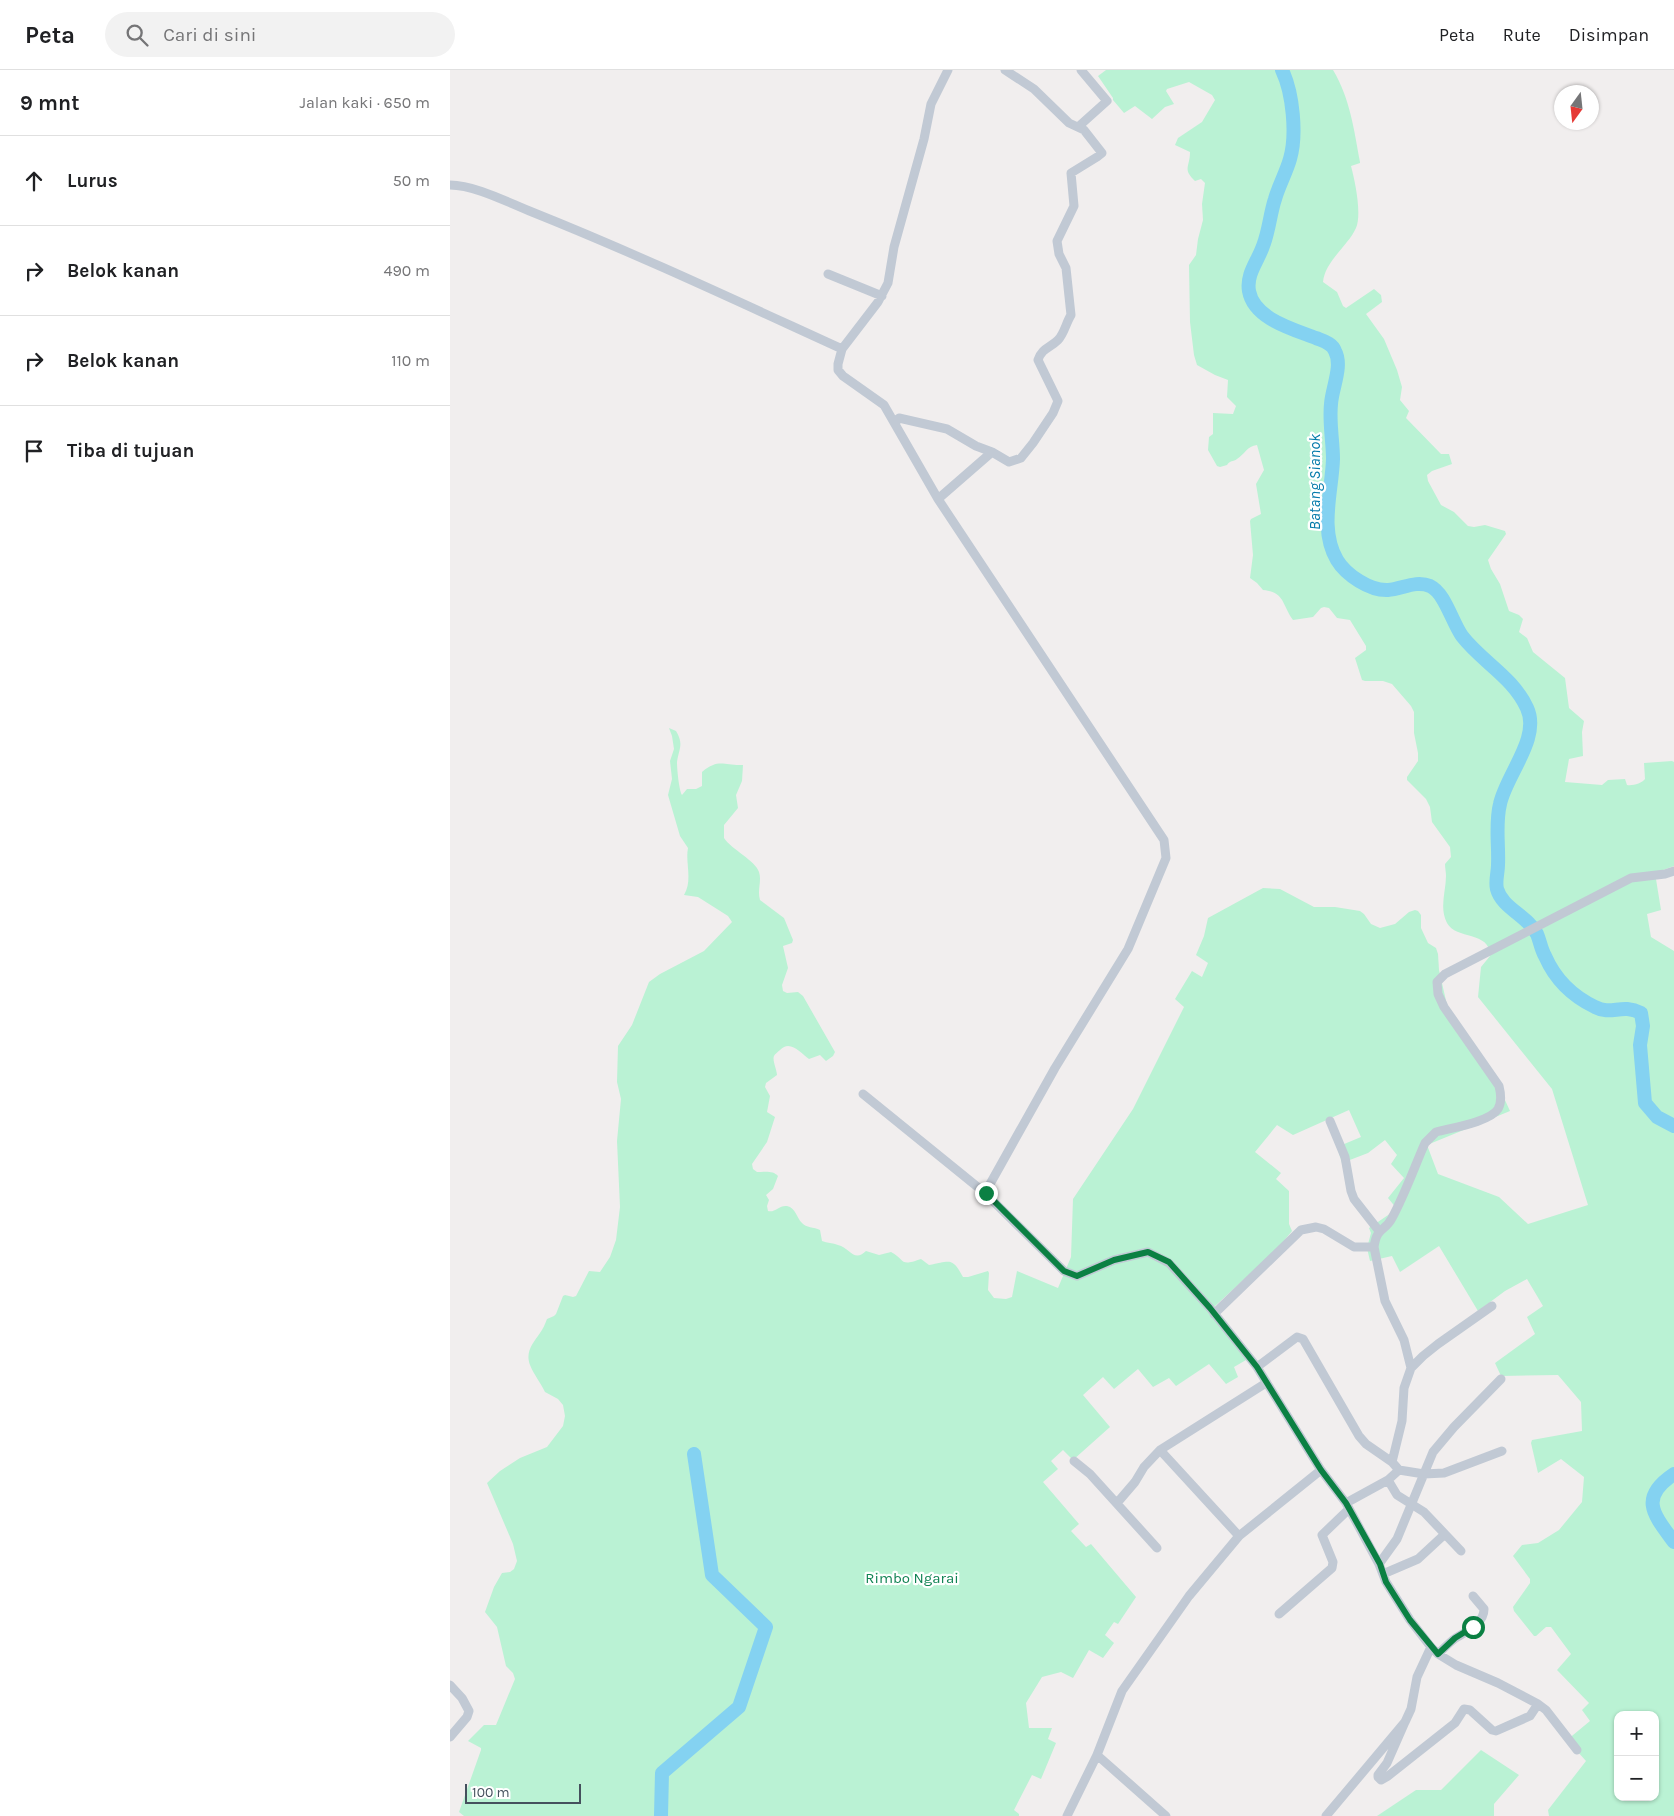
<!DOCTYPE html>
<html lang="id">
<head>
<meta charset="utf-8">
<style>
  body { margin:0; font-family:Karla,sans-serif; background:#f2f2f2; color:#202124 }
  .controls { position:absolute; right:15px; bottom:15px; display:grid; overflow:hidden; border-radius:10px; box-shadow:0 1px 4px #0004 }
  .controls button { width:45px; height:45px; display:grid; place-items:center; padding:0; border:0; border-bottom:1px solid #e0e0e0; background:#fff; color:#202124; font:25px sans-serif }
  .compass { position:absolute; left:1104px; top:15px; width:45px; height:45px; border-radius:50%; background:#fff; box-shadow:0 1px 4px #0004; rotate:195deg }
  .scale { position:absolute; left:15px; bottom:12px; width:116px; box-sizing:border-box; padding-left:5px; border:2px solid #45505d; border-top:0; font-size:14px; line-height:18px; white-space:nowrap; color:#45505d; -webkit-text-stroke:4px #fff; paint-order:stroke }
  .stop { position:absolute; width:15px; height:15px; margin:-11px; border:4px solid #0b8043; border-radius:50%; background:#fff }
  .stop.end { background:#0b8043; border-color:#fff; box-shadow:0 1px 5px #0008 }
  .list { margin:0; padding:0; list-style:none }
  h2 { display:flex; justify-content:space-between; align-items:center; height:65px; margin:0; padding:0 20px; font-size:21px }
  h2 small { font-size:16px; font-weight:400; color:#757577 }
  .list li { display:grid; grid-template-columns:32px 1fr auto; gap:15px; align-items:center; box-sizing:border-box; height:90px; padding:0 20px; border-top:1px solid #e0e0e0 }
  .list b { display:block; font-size:19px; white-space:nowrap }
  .list em { font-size:16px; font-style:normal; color:#757577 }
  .icon { flex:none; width:28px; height:28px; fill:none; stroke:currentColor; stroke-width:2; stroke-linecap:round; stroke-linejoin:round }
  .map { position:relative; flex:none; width:1224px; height:1746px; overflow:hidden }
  header { display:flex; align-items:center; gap:30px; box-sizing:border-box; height:70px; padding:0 25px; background:#fff; border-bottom:1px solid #e0e0e0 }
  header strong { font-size:24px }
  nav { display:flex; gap:28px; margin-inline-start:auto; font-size:18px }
  .search { width:350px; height:45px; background:#f2f2f2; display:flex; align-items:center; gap:12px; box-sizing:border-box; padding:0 18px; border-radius:28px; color:#757577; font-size:19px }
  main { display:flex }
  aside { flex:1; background:#fff }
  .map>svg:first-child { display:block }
  .green { fill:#baf2d4; fill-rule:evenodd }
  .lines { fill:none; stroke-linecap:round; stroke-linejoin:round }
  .river { stroke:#84d2f1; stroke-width:14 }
  .minor { stroke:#c1c9d4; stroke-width:9 }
  .route { stroke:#0b8043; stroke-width:6 }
  .labels { text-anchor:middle; stroke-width:4.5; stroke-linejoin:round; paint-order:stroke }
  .park-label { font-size:15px; fill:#118353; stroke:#fff }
  .water-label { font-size:16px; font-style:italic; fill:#047aaa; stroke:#fff }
</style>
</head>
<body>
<header>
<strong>Peta</strong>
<div class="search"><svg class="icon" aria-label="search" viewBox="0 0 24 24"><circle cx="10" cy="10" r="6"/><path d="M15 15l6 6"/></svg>Cari di sini</div>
<nav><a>Peta</a><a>Rute</a><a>Disimpan</a></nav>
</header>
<main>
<aside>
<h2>9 mnt<small>Jalan kaki · 650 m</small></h2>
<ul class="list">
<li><svg class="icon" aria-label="ahead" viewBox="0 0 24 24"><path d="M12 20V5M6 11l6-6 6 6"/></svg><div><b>Lurus</b></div><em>50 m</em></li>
<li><svg class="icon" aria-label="right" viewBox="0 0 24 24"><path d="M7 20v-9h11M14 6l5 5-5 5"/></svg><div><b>Belok kanan</b></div><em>490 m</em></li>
<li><svg class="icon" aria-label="right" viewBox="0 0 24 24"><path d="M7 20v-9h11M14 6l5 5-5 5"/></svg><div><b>Belok kanan</b></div><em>110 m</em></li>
<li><svg class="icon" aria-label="arrive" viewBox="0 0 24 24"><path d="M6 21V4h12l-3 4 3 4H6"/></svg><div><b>Tiba di tujuan</b></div></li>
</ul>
</aside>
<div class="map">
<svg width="1224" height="1746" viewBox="0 0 1224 1746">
  <rect width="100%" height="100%" fill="#f1eeee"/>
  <path class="green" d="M 656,0 L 883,0 C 900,28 904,60 910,92 L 910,93 L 901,96 C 905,111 912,144 906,158 C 898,176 875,191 873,212 L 887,222 L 893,236 L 896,238 L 924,219 L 931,225 L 932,232 L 916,244 L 934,269 L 947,300 L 952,317 L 950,330 L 959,341 L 956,348 L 991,384 L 999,384 L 1002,394 L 982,401 L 977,405 L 978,411 L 991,435 L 1004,442 L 1018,456 L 1024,457 L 1035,455 L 1055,461 L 1056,464 L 1038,490 L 1041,499 L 1050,514 L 1059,541 L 1069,545 L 1073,549 L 1069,562 L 1077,568 L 1083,582 L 1115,608 L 1119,638 L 1134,651 L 1132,662 L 1133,686 L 1119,689 L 1115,712 L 1152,715 L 1158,710 L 1175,709 L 1177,715 C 1183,716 1192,713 1195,709 L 1194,693 L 1222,691 L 1224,692 L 1224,796 L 1205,803 L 1211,840 L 1197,844 L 1201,867 L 1224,881 L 1224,1746 L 1099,1746 L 1098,1740 L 1136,1691 L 1117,1670 L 1140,1651 L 1132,1640 L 1139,1633 L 1107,1600 L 1121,1584 L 1101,1557 L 1096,1557 L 1086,1566 L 1084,1566 L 1064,1541 L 1063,1537 L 1080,1513 L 1080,1509 L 1063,1486 L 1072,1475 L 1088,1473 L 1109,1460 L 1132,1432 L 1134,1407 L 1111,1389 L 1088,1403 L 1081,1373 L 1082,1370 L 1132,1361 L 1131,1332 L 1108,1305 L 1051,1306 L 1045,1293 L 1085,1264 L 1077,1247 L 1093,1236 L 1077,1209 L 1055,1221 L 1028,1241 L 989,1176 L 950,1202 L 942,1186 L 920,1191 L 917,1178 L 921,1163 L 919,1158 L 947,1139 L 938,1128 L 954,1108 L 941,1094 L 947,1085 L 935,1070 L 918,1083 L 892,1093 L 887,1077 L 911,1067 L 899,1040 L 843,1065 L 827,1055 L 805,1082 L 831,1103 L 826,1109 L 839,1121 L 839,1154 L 842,1161 L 828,1178 L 764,1237 L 768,1253 L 796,1290 L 784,1297 L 788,1307 L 776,1314 L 759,1294 L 726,1316 L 719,1308 L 703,1317 L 688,1299 L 664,1319 L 653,1307 L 633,1325 L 660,1357 L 623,1390 L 613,1380 L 601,1391 L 608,1399 L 593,1412 L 629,1454 L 621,1461 L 636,1477 L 641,1474 L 686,1527 L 668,1554 L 664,1552 L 655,1565 L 664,1573 L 653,1588 L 639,1580 L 623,1608 L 611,1602 L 592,1607 L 576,1633 L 579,1658 L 602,1658 L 598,1669 L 606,1673 L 591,1709 L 582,1705 L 564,1740 L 569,1744 L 569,1746 L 14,1746 L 9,1742 L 31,1680 L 31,1678 L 18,1671 L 34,1655 L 46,1655 L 65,1609 L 63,1603 L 56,1596 L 47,1557 L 35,1542 L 44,1517 L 52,1503 L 60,1502 L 64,1499 L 67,1491 L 63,1474 L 37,1413 L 50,1401 L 70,1388 L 97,1377 L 113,1356 L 115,1346 L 113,1335 L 108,1329 L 95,1322 C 91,1313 84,1305 80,1295 C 75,1282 83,1273 90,1263 C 93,1259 95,1254 97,1249 L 104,1246 L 106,1244 L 113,1226 L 115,1225 L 123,1227 L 126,1226 L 139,1201 L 150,1202 L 160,1187 L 166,1170 L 170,1137 L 167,1071 L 171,1029 L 167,1012 L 168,976 L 182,955 L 199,912 L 210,904 L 254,881 L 282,852 L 278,846 L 248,827 L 234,825 C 243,810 235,793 238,778 L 230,766 L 218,725 L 222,709 L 220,691 L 224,679 L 222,666 L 219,658 L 226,661 C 234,674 229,679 227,692 C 227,699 229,720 232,725 L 237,719 L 246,719 L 252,716 L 252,702 C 269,688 274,696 293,695 L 292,711 L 286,725 L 288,738 L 274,755 L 274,768 C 282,780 305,790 309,802 C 312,811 307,820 310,830 L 334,848 L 343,870 L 342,873 L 333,876 L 338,898 L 332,915 L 333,921 L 337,923 L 348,922 L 353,926 L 385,982 L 383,986 L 376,991 L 370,985 L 359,989 C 351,983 340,969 330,980 C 329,981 325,984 324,986 C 322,990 327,1000 327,1005 L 316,1013 L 315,1017 L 320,1026 L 317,1042 L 325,1047 L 317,1072 L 302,1094 L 303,1099 L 307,1102 C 314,1102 323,1100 328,1106 L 323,1119 L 316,1125 L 319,1130 L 317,1136 L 318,1141 C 325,1143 329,1135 337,1136 C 346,1138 346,1147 352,1153 C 356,1158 364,1157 370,1160 L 372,1171 C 377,1173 383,1173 388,1175 C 400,1178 404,1193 416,1181 L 429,1185 L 441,1182 C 456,1190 449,1197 471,1189 L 479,1195 C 501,1191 502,1187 513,1207 L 518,1207 L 538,1201 L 539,1203 L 538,1220 L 544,1228 L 556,1229 L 562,1227 L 567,1201 L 608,1218 L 621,1187 L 623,1129 L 683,1039 L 734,937 L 725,929 L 742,901 L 752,907 L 758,893 L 746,885 L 754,866 L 758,848 L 813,818 L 830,819 L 864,837 L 885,837 L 910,841 L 914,844 L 921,854 L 930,858 L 945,854 L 959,842 L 965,840 L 968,841 L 971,845 L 971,858 L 978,873 L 986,878 L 988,884 L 989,900 L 997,935 L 1043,1004 L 1060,1041 L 977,1075 L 988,1104 L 1049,1127 L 1078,1154 L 1138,1135 L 1102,1019 L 1028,927 L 1031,897 L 1040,886 C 1041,861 1006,870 997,853 C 989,838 996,821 996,806 C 996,802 995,798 995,794 L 1001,787 L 1000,777 L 982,752 L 980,737 L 976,729 L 957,710 L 957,707 L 968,691 L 968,683 L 964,663 L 964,642 L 961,636 L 942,614 L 933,611 L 915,611 L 912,610 L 905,588 L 916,580 L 916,576 L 900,550 L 887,548 L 879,538 L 874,537 L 871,538 L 863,547 L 843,550 C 832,535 835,522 813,520 L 807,513 L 800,508 L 803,485 L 800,451 L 801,449 L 811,444 L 806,414 L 814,400 L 807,375 C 797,376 795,384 787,389 C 783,392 780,390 777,395 L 770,397 L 767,396 L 758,380 L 759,367 L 763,364 L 763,343 L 783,344 L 786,336 L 777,327 L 778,310 L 765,305 L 747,295 L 744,285 L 740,252 L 739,195 L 746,185 L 748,169 L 753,150 L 752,134 L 755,113 L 751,109 L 745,111 C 732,99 740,97 740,82 L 725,75 L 728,68 L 752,52 L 765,30 L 762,25 L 739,12 L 717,19 L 716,21 L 724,34 L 715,37 L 702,49 L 685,36 L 674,43 L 663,30 L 663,28 L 648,6 ZM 1168,1645 L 1205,1645 L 1205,1727 L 1168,1727 Z
    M 1031,1680 L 1069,1705 L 1044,1734 L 1044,1746 L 927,1746 L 966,1720 L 991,1720 Z"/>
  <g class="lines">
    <path class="river" d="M 832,0 C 843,23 847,65 840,89 C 836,103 829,115 825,129 C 820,144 819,161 813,176 C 808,191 796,204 799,221 C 804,249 843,259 866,268 C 873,271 882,273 885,281 C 893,296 882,318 881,334 C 879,353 883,371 883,389 C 882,422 869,459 887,490 C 896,505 920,521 938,520 C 952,519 966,510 980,516 C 995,523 1002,552 1012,566 C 1032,592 1063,607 1077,638 C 1091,668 1056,705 1050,734 C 1045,754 1049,775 1048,795 C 1048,803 1045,811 1047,819 C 1052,838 1078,846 1087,864 C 1090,871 1091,879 1095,886 C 1105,909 1122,926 1145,937 C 1162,946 1171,933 1191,943 L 1193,956 L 1190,975 L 1195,1033 L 1207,1047 L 1224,1056
      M 1224,1404 C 1188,1428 1204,1445 1224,1472
      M 211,1746 L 212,1703 L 289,1637 L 316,1557 L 262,1505 L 244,1384"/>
    <path class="minor" d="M 498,0 L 481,34 L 474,69 L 444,177 L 438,213 L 428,232 L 392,279 L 388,294 L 388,300 L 393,306 L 434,335 L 488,429 L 714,770 L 716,788 L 678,879 L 605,998 L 535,1123
      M 628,57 L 657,31 L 631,0
      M 0,115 C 25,115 59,133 82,142 C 187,184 289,232 392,279
      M 378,204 L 432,226
      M 445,353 L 449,348 L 497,359 L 526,376 L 542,382
      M 488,429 L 542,382 L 559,392 L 571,388 L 583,373 L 603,343 L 608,331 L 588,290 C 592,278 600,278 608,270 C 614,264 616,253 621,245 L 616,198 L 609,184 L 607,171 L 624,136 L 621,103 L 647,87 L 652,83 L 634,60 L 619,53 L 584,19 L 555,0
      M 413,1024 L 535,1123 L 614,1201 L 627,1206 L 664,1190 L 698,1182 L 719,1193 L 760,1238 L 807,1297 L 871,1400 L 896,1433 L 929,1494 L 936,1512 L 960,1550 L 981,1577 L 988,1584 L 1006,1595 L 1048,1613 L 1088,1634 L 1096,1640 L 1127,1680
      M 880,1051 L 895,1087 L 901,1121 L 904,1129 L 929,1161
      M 764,1244 L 851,1160 L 866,1157 L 874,1159 L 904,1177 L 924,1177
      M 807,1297 L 847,1267 L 853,1269 L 909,1366 L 916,1374 L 942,1392
      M 961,1298 L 954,1270 L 935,1231 L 924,1177 C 927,1156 935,1162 942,1148 C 955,1124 964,1098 975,1073 L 986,1062 C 1000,1058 1040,1052 1048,1039 C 1052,1032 1051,1024 1049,1016 L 994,937 L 988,924 L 987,912 L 995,904 L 1181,808 L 1215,804 L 1224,801
      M 710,1380 L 789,1466
      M 624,1391 L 640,1404 L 707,1478
      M 949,1400 L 974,1404 L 994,1403 L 1052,1381
      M 938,1410 L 947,1425 L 974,1442 L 1011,1481
      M 667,1433 L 685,1412 L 694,1397 L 710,1380 L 816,1313
      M 896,1433 L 938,1410 L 949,1400 L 942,1392 L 952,1351 L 954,1318 L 961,1298 L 973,1286 L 988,1274 L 1042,1236
      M 929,1494 L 947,1469 L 983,1382 L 1004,1357 L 1051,1309
      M 933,1504 L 968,1489 L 995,1464
      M 829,1544 L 882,1498 L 883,1492 L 872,1465 L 899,1439
      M 988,1584 C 993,1579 998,1574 1003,1570 C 1014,1562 1034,1555 1034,1539 L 1023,1526
      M 0,1615 L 12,1628 L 19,1641 L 17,1647 L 0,1667
      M 955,1652 L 937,1693 L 928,1705 L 928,1707 L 931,1710 L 938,1706 L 1005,1653 L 1014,1639 L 1020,1640 L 1042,1660 L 1046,1661 L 1080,1646 L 1088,1634
      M 647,1685 L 716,1746
      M 617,1746 L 647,1685 L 672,1621 L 739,1526 L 789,1466 L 871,1400
      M 876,1746 L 955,1652 L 961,1639 L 967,1607 L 981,1577"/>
  </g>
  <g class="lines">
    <path class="route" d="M 536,1123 L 614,1201 L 627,1206 L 664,1190 L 698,1182 L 719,1192 L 760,1238 L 807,1297 L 871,1400 L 896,1433 L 930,1494 L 936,1512 L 960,1550 L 988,1584 L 1005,1568 L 1023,1557"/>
  </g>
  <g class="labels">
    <g class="park-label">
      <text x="462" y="1513">Rimbo Ngarai</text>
    </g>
    <g class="water-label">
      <text transform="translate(864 412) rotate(-90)" y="6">Batang Sianok</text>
    </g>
  </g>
</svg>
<div class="controls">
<button>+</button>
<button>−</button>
</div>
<svg class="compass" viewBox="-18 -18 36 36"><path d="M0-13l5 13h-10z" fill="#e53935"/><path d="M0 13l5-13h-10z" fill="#757577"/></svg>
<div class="scale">100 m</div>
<div class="stop" style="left:1023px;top:1557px"></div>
<div class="stop end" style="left:536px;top:1123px"></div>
</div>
</main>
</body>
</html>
